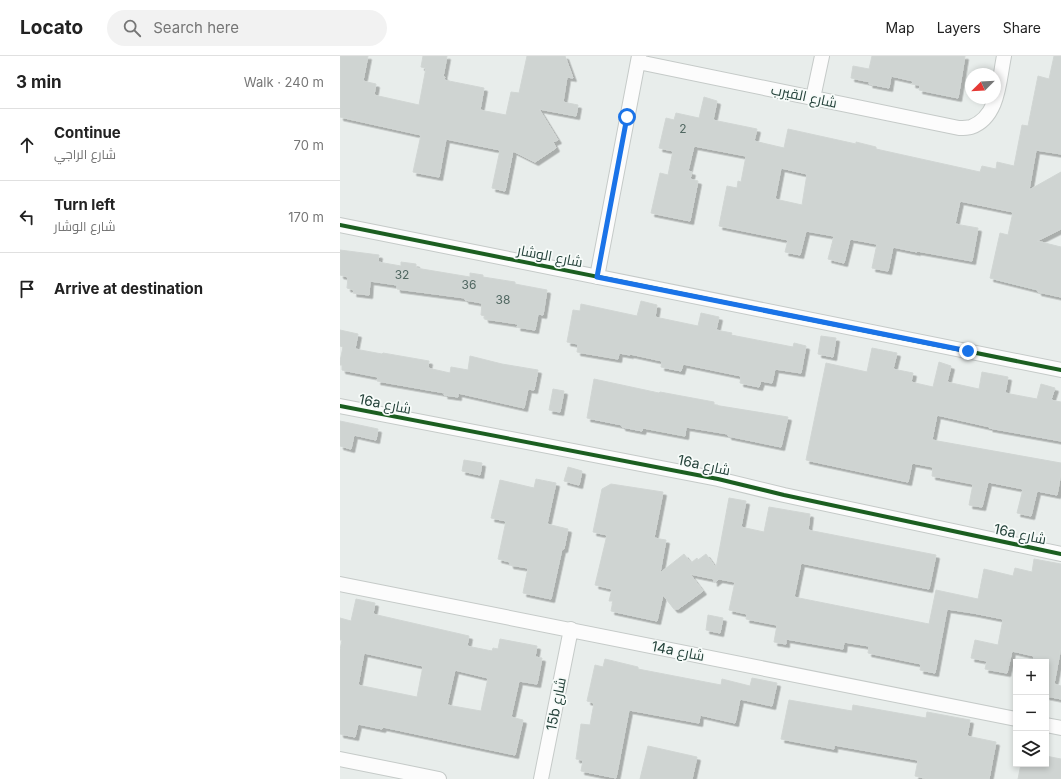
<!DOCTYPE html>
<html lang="en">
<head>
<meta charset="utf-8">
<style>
  body { margin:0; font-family:Inter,Cairo,sans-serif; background:#f2f2f2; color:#222 }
  .controls { position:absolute; right:12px; bottom:12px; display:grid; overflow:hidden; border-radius:0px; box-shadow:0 2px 6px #0003 }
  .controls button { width:36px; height:36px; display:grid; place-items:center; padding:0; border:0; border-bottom:1px solid #e0e0e0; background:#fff; color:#222; font:20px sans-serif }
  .compass { position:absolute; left:625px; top:12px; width:36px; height:36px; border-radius:50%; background:#fff; box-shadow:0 2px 6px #0003; rotate:246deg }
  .stop { position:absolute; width:12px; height:12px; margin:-9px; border:3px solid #1a73e8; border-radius:50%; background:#fff }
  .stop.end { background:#1a73e8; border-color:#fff; box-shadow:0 1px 4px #0008 }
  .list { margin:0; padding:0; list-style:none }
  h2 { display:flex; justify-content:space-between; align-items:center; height:52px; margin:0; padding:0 16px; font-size:17px }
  h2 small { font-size:13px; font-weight:400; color:#767676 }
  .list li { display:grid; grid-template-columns:26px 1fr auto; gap:12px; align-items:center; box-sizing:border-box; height:72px; padding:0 16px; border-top:1px solid #e0e0e0 }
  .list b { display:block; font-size:15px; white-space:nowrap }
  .list p { margin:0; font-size:13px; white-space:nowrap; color:#767676 }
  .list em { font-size:13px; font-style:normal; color:#767676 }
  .icon { flex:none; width:22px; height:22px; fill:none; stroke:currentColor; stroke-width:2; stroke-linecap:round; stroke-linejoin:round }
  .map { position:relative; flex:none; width:721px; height:723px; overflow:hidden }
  header { display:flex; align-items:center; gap:24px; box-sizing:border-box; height:56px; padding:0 20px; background:#fff; border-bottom:1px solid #e0e0e0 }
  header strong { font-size:19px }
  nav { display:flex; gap:22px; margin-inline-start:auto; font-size:14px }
  .search { width:280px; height:36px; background:#f2f2f2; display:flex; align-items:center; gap:10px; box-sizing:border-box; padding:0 14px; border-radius:22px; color:#767676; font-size:15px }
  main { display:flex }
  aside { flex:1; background:#fff }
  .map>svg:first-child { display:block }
  .building { fill:#cfd4d2; stroke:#d1d6d4; fill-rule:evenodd; filter:url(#shadow) }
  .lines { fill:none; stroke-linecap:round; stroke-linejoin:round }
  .minor-casing { stroke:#c5cac8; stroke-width:16 }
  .minor { stroke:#fcfcfc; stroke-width:14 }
  .cycleway-casing { stroke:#f7fbf9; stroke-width:6 }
  .cycleway { stroke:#1b5e20; stroke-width:4 }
  .route { stroke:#1a73e8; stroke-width:5 }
  .labels { text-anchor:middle; stroke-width:3.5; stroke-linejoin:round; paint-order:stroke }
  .number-label { font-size:12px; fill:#506761 }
  .street-label { font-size:14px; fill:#24423a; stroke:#f7fbf9 }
</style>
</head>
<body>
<header>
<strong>Locato</strong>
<div class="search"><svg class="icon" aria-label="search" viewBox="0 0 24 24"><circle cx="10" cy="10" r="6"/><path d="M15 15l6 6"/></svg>Search here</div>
<nav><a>Map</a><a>Layers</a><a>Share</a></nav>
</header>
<main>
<aside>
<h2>3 min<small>Walk · 240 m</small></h2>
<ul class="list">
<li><svg class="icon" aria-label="ahead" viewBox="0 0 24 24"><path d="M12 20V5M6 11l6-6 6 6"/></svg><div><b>Continue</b><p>شارع الراجي</p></div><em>70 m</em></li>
<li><svg class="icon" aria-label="left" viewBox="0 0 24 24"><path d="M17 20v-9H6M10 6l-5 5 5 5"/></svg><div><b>Turn left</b><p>شارع الوشار</p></div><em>170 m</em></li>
<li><svg class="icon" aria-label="arrive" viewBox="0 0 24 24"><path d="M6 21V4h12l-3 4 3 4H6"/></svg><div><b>Arrive at destination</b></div></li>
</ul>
</aside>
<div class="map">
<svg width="721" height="723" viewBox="0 0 721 723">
  <defs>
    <filter id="shadow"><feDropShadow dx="3.5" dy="3.5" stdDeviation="0" flood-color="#0004"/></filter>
  </defs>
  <rect width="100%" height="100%" fill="#e8edeb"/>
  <path class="building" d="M 0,0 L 28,0 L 23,25 L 36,28 L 34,39 L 79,49 L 86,12 L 81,11 L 83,0 L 107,0 L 103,21 L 105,21 L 104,24 L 144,32 L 140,54 L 166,59 L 171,36 L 179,37 L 187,0 L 225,0 L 233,22 L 227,21 L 223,46 L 238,49 L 236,60 L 199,53 L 218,84 L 213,86 L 216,92 L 195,106 L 173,95 L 165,135 L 152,132 L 160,94 L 106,83 L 99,121 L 73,116 L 81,79 L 0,61 Z
    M 532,0 L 625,0 L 618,42 L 579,34 L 580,29 L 572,28 L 573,25 L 551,20 L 549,32 L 529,28 L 530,26 L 511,22 L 513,10 L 529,13 Z
    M 714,0 L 721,0 L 721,98 L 696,94 L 689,134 L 721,116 L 721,173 L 697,185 L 721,191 L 721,241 L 698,236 L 698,234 L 650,222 L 660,177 L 668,179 L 673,156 L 620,145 L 615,168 L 638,172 L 632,205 L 577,195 L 577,196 L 553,191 L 548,215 L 532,212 L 537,188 L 510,183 L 504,207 L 488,203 L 494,180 L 466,175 L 460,199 L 445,196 L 448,184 L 379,170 L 387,130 L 397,132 L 398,125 L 401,126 L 406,100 L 354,90 L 348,115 L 352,116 L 350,123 L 358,125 L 350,165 L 311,157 L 320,117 L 328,119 L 333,95 L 319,92 L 326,62 L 334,64 L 336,57 L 359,62 L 364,41 L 377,45 L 373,64 L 417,73 L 414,85 L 444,92 L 448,73 L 516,88 L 516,86 L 536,91 L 536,93 L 640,116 L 642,110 L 656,113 L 657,106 L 674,110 L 682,69 L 688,70 L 698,20 L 709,23 ZM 441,112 L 467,118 L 462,149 L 435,143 Z
    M 0,194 L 39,199 L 38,206 L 61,210 L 61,206 L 76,208 L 76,212 L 130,221 L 130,217 L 143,219 L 143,221 L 175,226 L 175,228 L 207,234 L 203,259 L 198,258 L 195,274 L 177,271 L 178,268 L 145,263 L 145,260 L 141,259 L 142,247 L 125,244 L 125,242 L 57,233 L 57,229 L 30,225 L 29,239 L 13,237 L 14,234 L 7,232 L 8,221 L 0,219 Z
    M 301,245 L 317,249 L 315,261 L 358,270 L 361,257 L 379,261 L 376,274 L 392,277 L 391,279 L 453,291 L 454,287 L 466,290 L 461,317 L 435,313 L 432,327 L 421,325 L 419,331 L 400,327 L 401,320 L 343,308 L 341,315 L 321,311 L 322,305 L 290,298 L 290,299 L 279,297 L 278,303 L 237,296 L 238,288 L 227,286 L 233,254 L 240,255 L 241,248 L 297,260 Z
    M 0,274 L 18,278 L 15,293 L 42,298 L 43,297 L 89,305 L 88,312 L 110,317 L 111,311 L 128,314 L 130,300 L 162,308 L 198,314 L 194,334 L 188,333 L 184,352 L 118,337 L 118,341 L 104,339 L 105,337 L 37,325 L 38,321 L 2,314 L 2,309 L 0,309 L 0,305 L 3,291 L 0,290 Z
    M 481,280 L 496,282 L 493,301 L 478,298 Z
    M 532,292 L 557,297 L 553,313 L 573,317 L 571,326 L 593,331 L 599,306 L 611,310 L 607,326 L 639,333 L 642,316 L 668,321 L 665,337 L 697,343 L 701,328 L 715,332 L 711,344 L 721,346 L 721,385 L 649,372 L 650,371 L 597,359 L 592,384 L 721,407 L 721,417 L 717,439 L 697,435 L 691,460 L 677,457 L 683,433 L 648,426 L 642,451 L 629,449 L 633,428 L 592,420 L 593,411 L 572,407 L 568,426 L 466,404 L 486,307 L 527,316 Z
    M 254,323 L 319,337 L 320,336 L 374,346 L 374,349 L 448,361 L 441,391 L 388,380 L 388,378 L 346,371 L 345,380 L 303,372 L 302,375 L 282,371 L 282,369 L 247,362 Z
    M 213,333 L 224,335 L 220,356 L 209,354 Z
    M 0,365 L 38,373 L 36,384 L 14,379 L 11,393 L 0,390 Z
    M 124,404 L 142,407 L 140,419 L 122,415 Z
    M 228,411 L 242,415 L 239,429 L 224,425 Z
    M 196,423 L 216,427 L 207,468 L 228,473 L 224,493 L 222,493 L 211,543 L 183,537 L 188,512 L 170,509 L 170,506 L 158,503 L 166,465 L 151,462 L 160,424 L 194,432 Z
    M 271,428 L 323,436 L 314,482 L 326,484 L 320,517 L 344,498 L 351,507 L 357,502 L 358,504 L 366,498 L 376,512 L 389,442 L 406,445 L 401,471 L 424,476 L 429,451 L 470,458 L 468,474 L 596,499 L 589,533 L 461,507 L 454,541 L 589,568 L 596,534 L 638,543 L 644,513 L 673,520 L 675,512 L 692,516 L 694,503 L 721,508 L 721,591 L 714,628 L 721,630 L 721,643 L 706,640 L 706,606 L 693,606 L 694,600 L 672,595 L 667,617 L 645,613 L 647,605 L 631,602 L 635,584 L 658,589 L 663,563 L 633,557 L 607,553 L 595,617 L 580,614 L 581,608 L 528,597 L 529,590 L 504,586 L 503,593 L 446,583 L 446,588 L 434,586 L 437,569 L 406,563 L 407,558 L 389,554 L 395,526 L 379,523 L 374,527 L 374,523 L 350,518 L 363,535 L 338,553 L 334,553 L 323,539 L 317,565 L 271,555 L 273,545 L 269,545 L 272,533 L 255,529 L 267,479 L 253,476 L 262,433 Z
    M 16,543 L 35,547 L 33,558 L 129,580 L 127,590 L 152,595 L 153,592 L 158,593 L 160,583 L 197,590 L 195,601 L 202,602 L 197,628 L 179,625 L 171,661 L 183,664 L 175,699 L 43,671 L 42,673 L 18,668 L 15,681 L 0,678 L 0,594 L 2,584 L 0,584 L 0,562 L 11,565 ZM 24,597 L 83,610 L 77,641 L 18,629 ZM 115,614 L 148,622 L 141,655 L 107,649 Z
    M 368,559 L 383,562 L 380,577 L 366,574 Z
    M 265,603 L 298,611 L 298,613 L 381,629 L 382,623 L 410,630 L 412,622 L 437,627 L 432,650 L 400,643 L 395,667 L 360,659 L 359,667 L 289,654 L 276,722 L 241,715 L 243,704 L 236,703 L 241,668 L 250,669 L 254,647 L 247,645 L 255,609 L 263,611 Z
    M 449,644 L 512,655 L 513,649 L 586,662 L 587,656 L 630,664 L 627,680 L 656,686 L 649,723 L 588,723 L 575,720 L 578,704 L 494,689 L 494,693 L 441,683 Z
    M 308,690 L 357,701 L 352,723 L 300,723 Z
    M 706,700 L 721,703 L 721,723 L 678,723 L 681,708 L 706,708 Z"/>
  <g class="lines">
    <g class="minor-casing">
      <path id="minor" d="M 298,6 L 619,72 C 623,72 627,72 631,71 C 659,61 659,24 664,0
        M 473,42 L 482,0
        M 0,169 L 721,314
        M 257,221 L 299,0
        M 0,350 L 378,423 L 444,439 L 721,498
        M 0,528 L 676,663
        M 706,669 L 721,672
        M 0,703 L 99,723
        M 201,723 L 231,573"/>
    </g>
    <use href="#minor" class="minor"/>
    <g class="cycleway-casing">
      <path id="cycleway" d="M 0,169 L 721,314
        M 0,350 L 378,423 L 444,439 L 721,498"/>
    </g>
    <use href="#cycleway" class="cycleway"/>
  </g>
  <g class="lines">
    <path class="route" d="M 287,61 L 257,221 L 628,295"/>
  </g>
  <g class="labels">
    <g class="number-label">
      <text x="343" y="77">2</text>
      <text x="62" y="223">32</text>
      <text x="129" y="233">36</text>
      <text x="163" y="248">38</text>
    </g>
    <g class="street-label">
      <text transform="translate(464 40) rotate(12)" y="5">شارع القيرب</text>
      <text transform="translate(210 200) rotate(11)" y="5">شارع الوشار</text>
      <text transform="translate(45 348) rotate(11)" y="5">16a شارع</text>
      <text transform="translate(364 409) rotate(12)" y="5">16a شارع</text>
      <text transform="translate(680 478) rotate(12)" y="5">16a شارع</text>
      <text transform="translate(338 595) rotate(11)" y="5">14a شارع</text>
      <text transform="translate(216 648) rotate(-79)" y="5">15b شارع</text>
    </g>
  </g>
</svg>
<div class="controls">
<button>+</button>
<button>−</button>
<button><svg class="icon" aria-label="layers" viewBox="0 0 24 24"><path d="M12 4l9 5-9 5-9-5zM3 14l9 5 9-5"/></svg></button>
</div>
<svg class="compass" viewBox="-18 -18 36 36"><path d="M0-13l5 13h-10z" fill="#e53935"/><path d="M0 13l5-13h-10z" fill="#767676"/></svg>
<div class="stop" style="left:287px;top:61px"></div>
<div class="stop end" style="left:628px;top:295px"></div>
</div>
</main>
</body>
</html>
